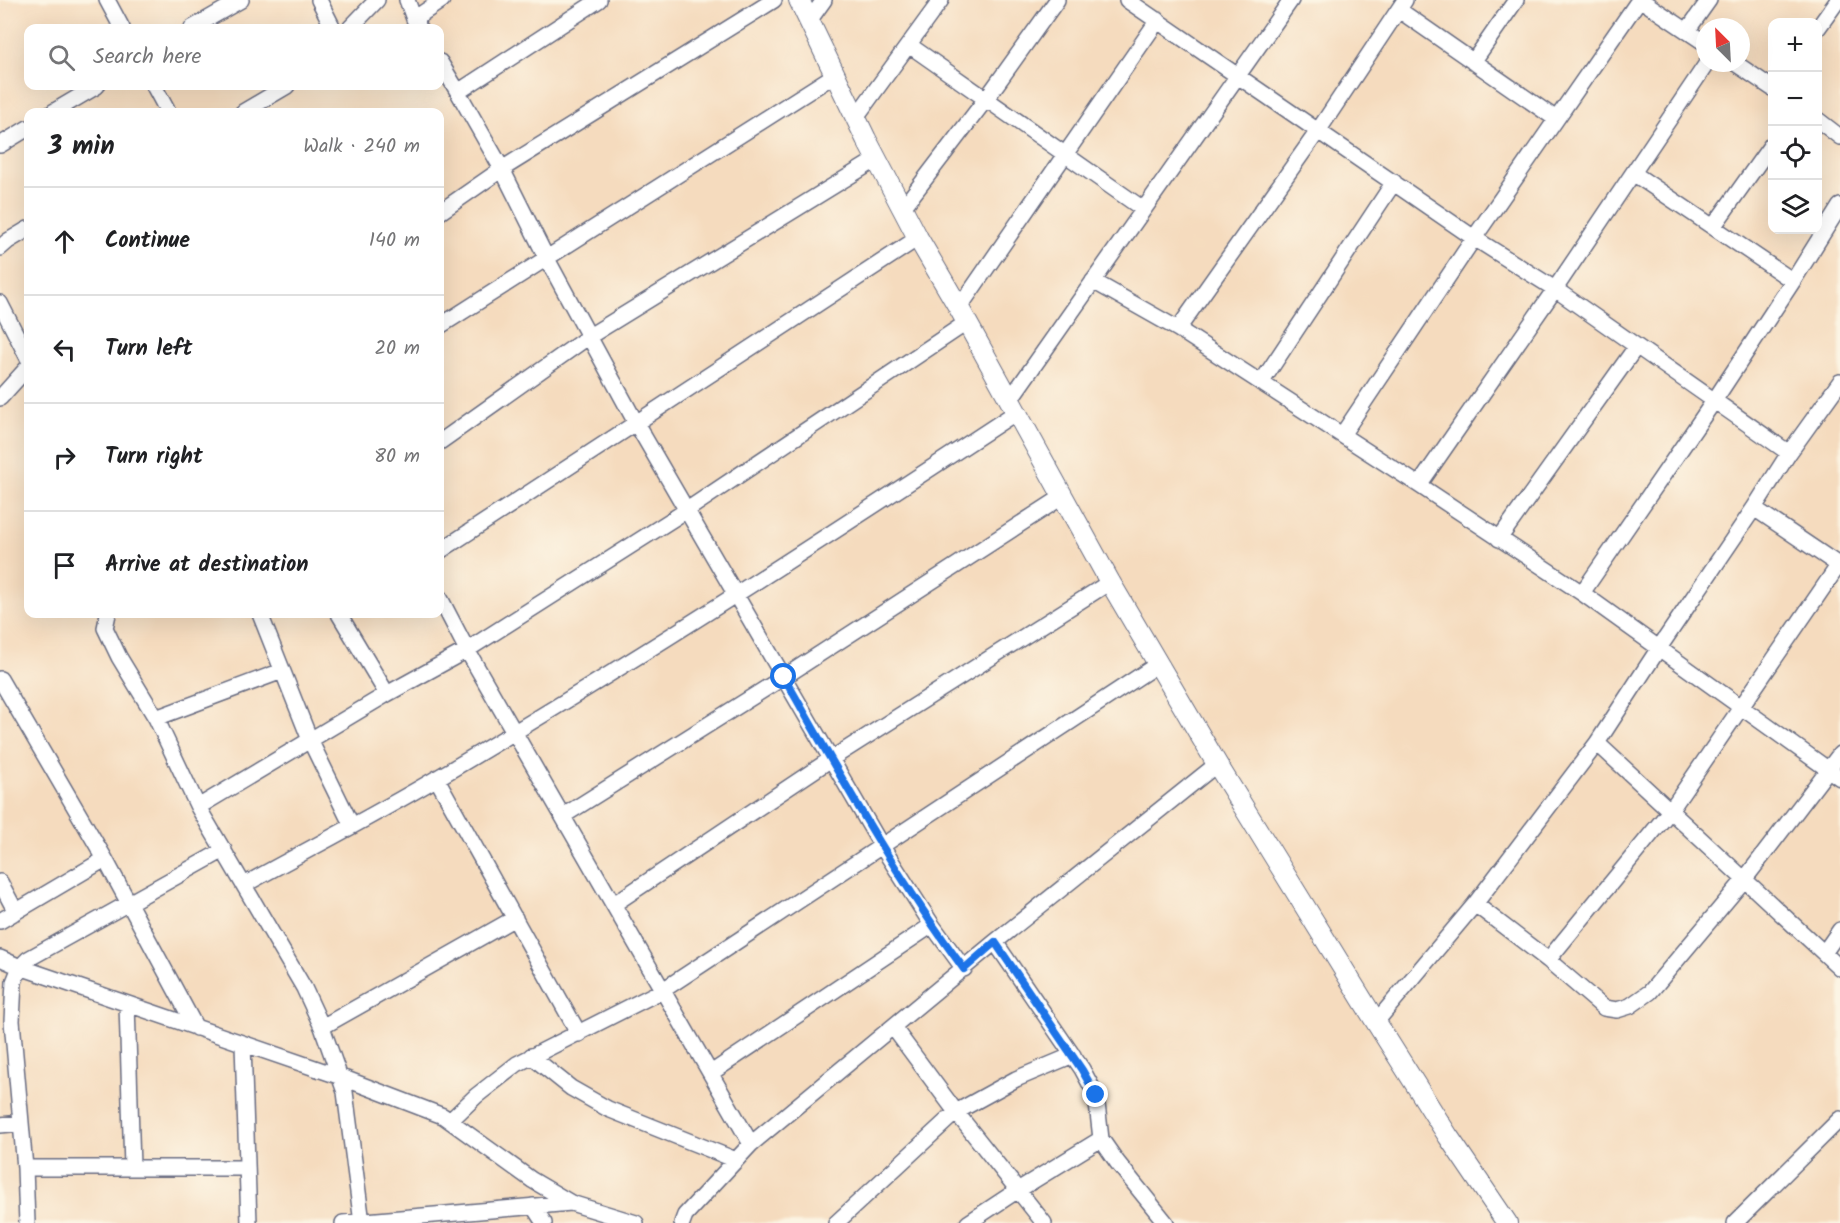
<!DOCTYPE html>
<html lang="en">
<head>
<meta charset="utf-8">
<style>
  body { margin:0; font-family:Kalam,sans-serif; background:#f2f2f2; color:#202124 }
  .controls { position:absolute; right:18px; top:18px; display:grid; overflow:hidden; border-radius:12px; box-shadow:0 6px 24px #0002 }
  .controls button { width:54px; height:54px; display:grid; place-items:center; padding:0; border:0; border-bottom:2px solid #e0e0e0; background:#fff; color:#202124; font:30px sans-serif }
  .compass { position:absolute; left:1696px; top:18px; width:54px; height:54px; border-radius:50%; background:#fff; box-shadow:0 6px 24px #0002; rotate:336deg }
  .stop { position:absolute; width:18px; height:18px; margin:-14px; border:4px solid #1a73e8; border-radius:50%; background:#fff }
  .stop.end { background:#1a73e8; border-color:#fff; box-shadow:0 2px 6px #0008 }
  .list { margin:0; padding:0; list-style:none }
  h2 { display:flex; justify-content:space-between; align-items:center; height:78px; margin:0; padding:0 24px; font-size:26px }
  h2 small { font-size:20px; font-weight:400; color:#757577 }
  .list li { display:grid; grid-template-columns:39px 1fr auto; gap:18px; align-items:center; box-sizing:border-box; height:108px; padding:0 24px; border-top:2px solid #e0e0e0 }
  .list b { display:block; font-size:22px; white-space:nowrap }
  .list em { font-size:20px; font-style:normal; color:#757577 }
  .icon { flex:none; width:33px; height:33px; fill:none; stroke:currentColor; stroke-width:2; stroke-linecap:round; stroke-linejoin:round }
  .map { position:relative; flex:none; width:1840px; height:1223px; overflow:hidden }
  .search { position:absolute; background:#fff; box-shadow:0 6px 24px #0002; left:24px; top:24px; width:420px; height:66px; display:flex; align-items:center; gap:15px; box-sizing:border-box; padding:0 21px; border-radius:12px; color:#757577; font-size:22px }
  .panel { position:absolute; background:#fff; box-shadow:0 6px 24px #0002; left:24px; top:108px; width:420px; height:510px; border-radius:12px }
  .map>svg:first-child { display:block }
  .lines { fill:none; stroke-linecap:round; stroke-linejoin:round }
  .minor-casing { stroke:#676b80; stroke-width:18 }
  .major-casing { stroke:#676b80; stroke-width:22 }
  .minor { stroke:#fff; stroke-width:15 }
  .major { stroke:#fff; stroke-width:20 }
  .route { stroke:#1a73e8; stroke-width:8 }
</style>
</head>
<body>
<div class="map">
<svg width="1840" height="1223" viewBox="0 0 1840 1223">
  <rect width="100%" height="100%" fill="#fcf5e5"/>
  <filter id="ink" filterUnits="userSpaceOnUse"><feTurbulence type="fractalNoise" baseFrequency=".0167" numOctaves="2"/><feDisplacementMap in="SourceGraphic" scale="12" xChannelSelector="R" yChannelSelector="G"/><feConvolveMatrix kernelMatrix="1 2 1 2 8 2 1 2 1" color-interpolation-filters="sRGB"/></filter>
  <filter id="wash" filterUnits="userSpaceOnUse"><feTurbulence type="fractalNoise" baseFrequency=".008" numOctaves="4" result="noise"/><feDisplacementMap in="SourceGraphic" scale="24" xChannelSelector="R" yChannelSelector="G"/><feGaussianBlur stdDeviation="1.35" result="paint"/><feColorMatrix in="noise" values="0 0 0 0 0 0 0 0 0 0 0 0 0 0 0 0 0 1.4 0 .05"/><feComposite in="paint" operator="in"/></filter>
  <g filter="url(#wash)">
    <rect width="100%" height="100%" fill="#f5dbbe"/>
  </g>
  <g filter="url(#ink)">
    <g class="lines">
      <g class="minor-casing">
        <path id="minor" d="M 107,0 L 122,28
          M 319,0 L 333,28
          M 407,0 L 414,19 L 419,28
          M 1127,0 L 1474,238 L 1555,289 L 1789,453
          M 1641,0 L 1705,43
          M 1399,10 L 1556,119
          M 414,19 L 442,0
          M 809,21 L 824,0
          M 192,28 L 241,0
          M 350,28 L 377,0
          M 1818,28 L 1838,0
          M 1687,31 L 1709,0
          M 909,45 L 1143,209
          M 440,62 L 458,92
          M 1473,62 L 1516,0
          M 1735,63 L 1772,88
          M 154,86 L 168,112
          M 53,112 L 97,86
          M 243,112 L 287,86
          M 856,117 L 941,0
          M 1818,120 L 1840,137
          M 0,145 L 28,128
          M 1633,173 L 1793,281
          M 1840,206 L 1793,281 L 1714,401 L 1582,593 L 1840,778
          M 902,209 L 986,99 L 1057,0
          M 440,212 L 502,169 L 774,0
          M 1713,227 L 1772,144
          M 918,238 L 636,423 L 881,845 L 932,925 L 964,969
          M 0,248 L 8,241 L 28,229
          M 1093,281 L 1178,329 L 1419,485 L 1582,593
          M 0,303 L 28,358
          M 959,308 L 1158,20
          M 440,326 L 836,74
          M 1178,329 L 1318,131 L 1405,0
          M 1261,383 L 1394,182
          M 0,398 L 28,367
          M 1009,401 L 1291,0
          M 1342,435 L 1474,238 L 1639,0
          M 440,442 L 588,337 L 877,159
          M 1419,485 L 1555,289 L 1707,63
          M 1754,508 L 1840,566
          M 1499,539 L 1636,347
          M 440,551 L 636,423 L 546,257 L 502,169 L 458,92 L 599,0
          M 440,598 L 467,650 L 751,1144
          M 108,614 L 105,628 L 119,657 L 156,718 L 198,807 L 304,988 L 322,1027 L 345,1092 L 362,1223
          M 260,614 L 310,740 L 352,826
          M 339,614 L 387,694
          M 0,679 L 105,859 L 196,1028
          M 156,718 L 282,671
          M 1597,743 L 1840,968
          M 437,779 L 579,1034
          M 198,807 L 387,694 L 467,650 L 687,510 L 966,323
          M 563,816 L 784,677 L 1062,497
          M 0,882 L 16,912
          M 244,885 C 309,849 375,815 439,777 C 635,662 825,538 1015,413
          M 614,904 L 831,759 L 1110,582
          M 1475,904 L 1548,960 L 1604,1008 L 1617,1010 L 1630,1006 L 1650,992 L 1744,880 L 1840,754
          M 0,921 L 105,859
          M 995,942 L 1082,1069 L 1096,1095 L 1101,1139 L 1117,1162 L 1166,1223
          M 1824,953 L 1840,930
          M 0,958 L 20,967 L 341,1077 L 443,1116 L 532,1180 L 571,1203 L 636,1223
          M 1548,960 L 1670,811 L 1840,563
          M 127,1004 L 132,1167
          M 1376,1022 L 1475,904 L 1597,743 L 1659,648 L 1754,508 L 1789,453 L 1840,382
          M 322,1027 L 515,918
          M 893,1027 L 956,1112 L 1044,1223
          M 243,1044 L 249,1223
          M 531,1056 L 571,1088 L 608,1109 L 736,1160
          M 711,1073 L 932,925
          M 451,1120 L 476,1096 L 517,1064 L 663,990 L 1158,664
          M 0,1125 L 21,1123
          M 25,1168 L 247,1168
          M 533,1206 L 544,1223
          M 27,1223 L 25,1168 L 12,1021 L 14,982 L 20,967 L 28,959 L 224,850
          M 343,1223 L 571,1203
          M 682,1223 L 685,1215 L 751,1144 L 995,942 L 1217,764
          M 836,1223 L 956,1112 L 1016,1079 L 1073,1055
          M 968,1223 L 1018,1190 L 1101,1139
          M 1735,1223 L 1840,1119"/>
      </g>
      <g class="major-casing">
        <path id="major" d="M 799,0 L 866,139 L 918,238 L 959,308 L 1110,582 L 1217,764 L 1376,1022 L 1448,1136 L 1507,1223"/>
      </g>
      <use href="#minor" class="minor"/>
      <use href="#major" class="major"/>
    </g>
  </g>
  <g class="lines" filter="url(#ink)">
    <path class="route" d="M 784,677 C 841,777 896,877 964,969 L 995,942 L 1082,1070 L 1096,1095"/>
  </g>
</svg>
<div class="controls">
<button>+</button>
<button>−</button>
<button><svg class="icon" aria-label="locate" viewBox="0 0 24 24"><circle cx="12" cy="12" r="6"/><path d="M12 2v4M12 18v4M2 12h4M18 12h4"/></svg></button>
<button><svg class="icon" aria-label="layers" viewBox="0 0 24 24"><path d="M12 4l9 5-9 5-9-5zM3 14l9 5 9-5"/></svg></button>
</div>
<svg class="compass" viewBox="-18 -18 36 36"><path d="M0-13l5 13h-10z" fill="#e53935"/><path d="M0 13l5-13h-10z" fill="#757577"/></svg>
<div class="stop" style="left:784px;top:677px"></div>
<div class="stop end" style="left:1096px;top:1095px"></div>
<div class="search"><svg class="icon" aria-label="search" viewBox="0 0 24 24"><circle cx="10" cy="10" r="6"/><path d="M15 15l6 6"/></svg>Search here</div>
<section class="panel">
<h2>3 min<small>Walk · 240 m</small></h2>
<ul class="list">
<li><svg class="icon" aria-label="ahead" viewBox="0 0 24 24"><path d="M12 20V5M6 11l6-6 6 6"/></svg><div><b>Continue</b></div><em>140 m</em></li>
<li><svg class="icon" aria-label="left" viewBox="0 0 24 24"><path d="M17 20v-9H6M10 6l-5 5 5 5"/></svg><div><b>Turn left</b></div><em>20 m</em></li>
<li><svg class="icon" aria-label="right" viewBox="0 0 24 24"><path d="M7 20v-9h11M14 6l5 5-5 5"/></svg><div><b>Turn right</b></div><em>80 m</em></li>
<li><svg class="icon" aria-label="arrive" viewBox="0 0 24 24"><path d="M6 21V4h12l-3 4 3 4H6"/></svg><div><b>Arrive at destination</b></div></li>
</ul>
</section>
</div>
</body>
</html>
